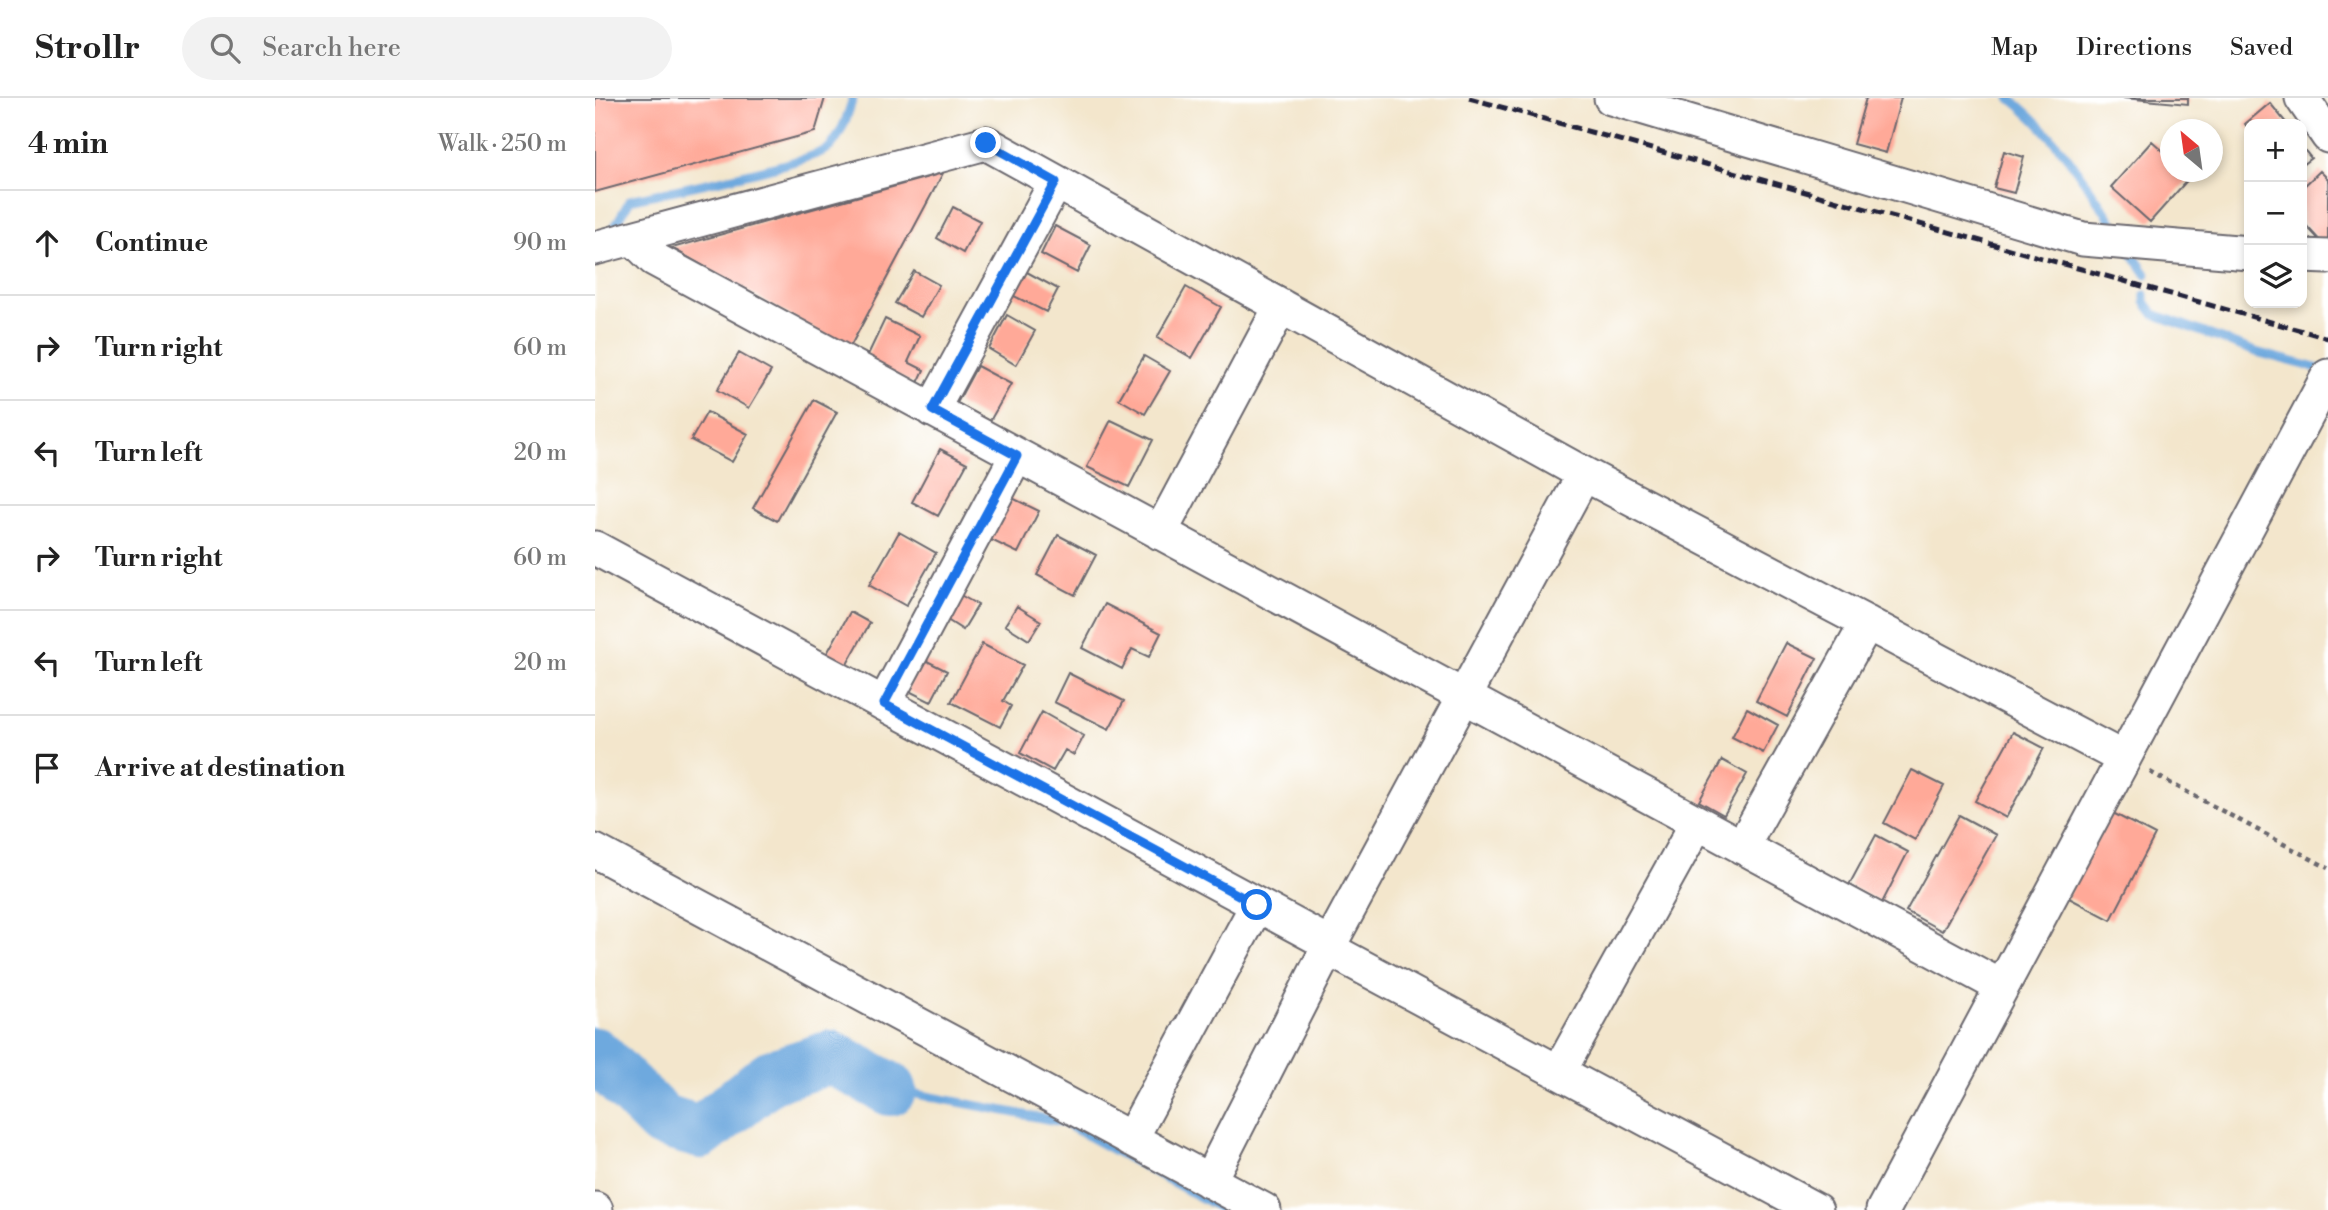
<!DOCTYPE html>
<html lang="en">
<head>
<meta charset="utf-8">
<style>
  body { margin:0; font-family:"Libre Bodoni",serif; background:#f2f2f2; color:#222 }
  .controls { position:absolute; right:21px; top:21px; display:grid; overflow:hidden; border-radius:14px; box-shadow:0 4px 10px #0003 }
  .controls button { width:63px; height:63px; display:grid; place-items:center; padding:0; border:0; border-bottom:2px solid #e0e0e0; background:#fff; color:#222; font:35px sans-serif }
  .compass { position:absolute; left:1565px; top:21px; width:63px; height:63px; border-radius:50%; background:#fff; box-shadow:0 4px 10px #0003; rotate:331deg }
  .stop { position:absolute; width:21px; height:21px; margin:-16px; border:5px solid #1a73e8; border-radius:50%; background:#fff }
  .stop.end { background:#1a73e8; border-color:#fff; box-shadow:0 2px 7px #0008 }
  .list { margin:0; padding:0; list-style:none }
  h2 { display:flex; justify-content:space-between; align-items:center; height:91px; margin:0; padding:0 28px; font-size:30px }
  h2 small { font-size:23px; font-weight:400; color:#767676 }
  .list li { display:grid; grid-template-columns:46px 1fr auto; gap:21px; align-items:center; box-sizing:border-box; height:105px; padding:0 28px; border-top:2px solid #e0e0e0 }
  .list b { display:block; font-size:26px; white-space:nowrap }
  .list em { font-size:23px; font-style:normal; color:#767676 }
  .icon { flex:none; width:38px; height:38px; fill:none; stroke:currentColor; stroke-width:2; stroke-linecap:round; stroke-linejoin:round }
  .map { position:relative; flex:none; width:1733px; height:1112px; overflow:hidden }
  header { display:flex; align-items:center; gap:42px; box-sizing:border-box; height:98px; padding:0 35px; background:#fff; border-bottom:2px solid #e0e0e0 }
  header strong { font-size:33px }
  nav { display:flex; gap:38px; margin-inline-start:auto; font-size:24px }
  .search { width:490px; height:63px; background:#f2f2f2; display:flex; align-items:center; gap:18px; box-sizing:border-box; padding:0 24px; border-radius:38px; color:#767676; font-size:26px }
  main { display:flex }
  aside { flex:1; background:#fff }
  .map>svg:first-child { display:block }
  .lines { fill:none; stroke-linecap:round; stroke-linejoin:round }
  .stream { stroke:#6ea9de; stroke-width:9 }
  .river { stroke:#6ea9de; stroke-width:54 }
  .building { fill:#ffa998 }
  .minor-casing { stroke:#6b676e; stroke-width:37 }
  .path { stroke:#6b676e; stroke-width:4.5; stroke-dasharray:5 5; stroke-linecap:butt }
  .minor { stroke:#fff; stroke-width:33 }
  .rail { stroke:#22223b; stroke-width:5; stroke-dasharray:10 5; stroke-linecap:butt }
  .route { stroke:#1a73e8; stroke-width:9 }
</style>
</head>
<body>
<header>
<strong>Strollr</strong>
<div class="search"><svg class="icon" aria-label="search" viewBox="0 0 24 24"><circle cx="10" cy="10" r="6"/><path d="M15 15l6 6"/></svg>Search here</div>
<nav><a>Map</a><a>Directions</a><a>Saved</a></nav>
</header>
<main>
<aside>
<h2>4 min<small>Walk · 250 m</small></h2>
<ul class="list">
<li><svg class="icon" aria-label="ahead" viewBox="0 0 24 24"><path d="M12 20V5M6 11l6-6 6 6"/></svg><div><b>Continue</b></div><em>90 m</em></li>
<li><svg class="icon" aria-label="right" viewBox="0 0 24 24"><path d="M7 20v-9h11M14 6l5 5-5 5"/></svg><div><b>Turn right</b></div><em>60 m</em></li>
<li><svg class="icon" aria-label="left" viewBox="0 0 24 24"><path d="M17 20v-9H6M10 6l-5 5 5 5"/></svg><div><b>Turn left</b></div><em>20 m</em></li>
<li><svg class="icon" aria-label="right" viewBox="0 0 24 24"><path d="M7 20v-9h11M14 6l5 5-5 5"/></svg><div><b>Turn right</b></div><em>60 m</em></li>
<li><svg class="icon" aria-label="left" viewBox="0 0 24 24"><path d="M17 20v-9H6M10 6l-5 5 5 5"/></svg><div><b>Turn left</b></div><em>20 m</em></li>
<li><svg class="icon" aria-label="arrive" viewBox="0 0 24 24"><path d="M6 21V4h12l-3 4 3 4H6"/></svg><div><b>Arrive at destination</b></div></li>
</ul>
</aside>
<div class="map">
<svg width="1733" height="1112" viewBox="0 0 1733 1112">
  <rect width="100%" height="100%" fill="#fff"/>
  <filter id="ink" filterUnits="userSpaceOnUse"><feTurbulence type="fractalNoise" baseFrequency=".0143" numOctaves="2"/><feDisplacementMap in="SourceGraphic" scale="14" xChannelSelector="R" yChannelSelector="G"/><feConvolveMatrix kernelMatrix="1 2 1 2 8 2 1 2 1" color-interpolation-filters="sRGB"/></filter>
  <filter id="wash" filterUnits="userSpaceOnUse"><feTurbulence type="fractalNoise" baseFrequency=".00686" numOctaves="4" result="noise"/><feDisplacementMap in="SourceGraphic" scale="28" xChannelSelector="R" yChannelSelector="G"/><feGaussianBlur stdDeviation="1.57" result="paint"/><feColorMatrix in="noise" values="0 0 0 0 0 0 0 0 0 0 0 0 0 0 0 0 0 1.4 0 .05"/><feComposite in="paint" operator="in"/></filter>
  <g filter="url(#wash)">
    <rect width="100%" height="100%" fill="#f3e6cc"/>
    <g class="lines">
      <path class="stream" d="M 1415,0 C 1462,36 1492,87 1525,136
        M 15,137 L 35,102 C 67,94 218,65 235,49 C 247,36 253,16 258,0
        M 1536,154 L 1551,176
        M 1550,197 L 1550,204 L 1559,216 L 1661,254 L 1728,272
        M 295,991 L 467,1024 L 629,1112"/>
      <path class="river" d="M 0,956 L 67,1023 L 106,1034 L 175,979 L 236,959 L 295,991"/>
    </g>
    <g id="blocks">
      <path class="building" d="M 0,0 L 230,0 L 220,34 L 0,94 Z
        M 1271,0 L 1306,0 L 1291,55 L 1258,46 Z
        M 1528,0 L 1593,0 L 1593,6 Z
        M 1675,5 L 1692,26 L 1654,26 L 1654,32 L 1650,26 Z
        M 1557,43 L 1576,60 L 1576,74 L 1591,74 L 1596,78 L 1555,124 L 1516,89 Z
        M 1707,49 L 1716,60 L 1707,67 Z
        M 1409,53 L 1429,59 L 1419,95 L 1399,90 Z
        M 1725,73 L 1733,81 L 1733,143 L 1728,146 L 1707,123 L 1707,90 Z
        M 348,75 L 254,251 L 77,150 Z
        M 358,109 L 385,123 L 368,155 L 342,140 Z
        M 460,128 L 496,147 L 482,175 L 446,156 Z
        M 319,173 L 344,187 L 326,219 L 300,205 Z
        M 430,173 L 463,191 L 451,214 L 417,197 Z
        M 591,189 L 626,209 L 597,260 L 562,240 Z
        M 412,217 L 440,233 L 421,267 L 394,251 Z
        M 290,221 L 325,238 L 313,264 L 329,272 L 322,287 L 270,263 Z
        M 144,255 L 176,273 L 154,310 L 122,292 Z
        M 549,258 L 575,273 L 550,316 L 524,301 Z
        M 382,268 L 416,286 L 395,323 L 362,305 Z
        M 219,302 L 242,314 L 182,423 L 158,410 Z
        M 112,314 L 153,336 L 137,364 L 96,342 Z
        M 516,322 L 558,342 L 534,389 L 492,369 Z
        M 345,351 L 372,365 L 343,418 L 317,404 Z
        M 413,398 L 444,413 L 423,455 L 392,440 Z
        M 304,434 L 341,455 L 311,508 L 274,487 Z
        M 463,437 L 501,457 L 480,497 L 442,477 Z
        M 360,494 L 383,507 L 368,532 L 346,518 Z
        M 510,506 L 566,535 L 554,559 L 537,551 L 527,571 L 487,550 Z
        M 422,508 L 446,523 L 434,542 L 410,527 Z
        M 255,514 L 275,525 L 251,568 L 231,557 Z
        M 1191,545 L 1222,560 L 1192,619 L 1161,603 Z
        M 387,546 L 428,567 L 408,603 L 416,608 L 405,629 L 356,604 Z
        M 328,561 L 352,573 L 336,604 L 312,592 Z
        M 473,575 L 529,603 L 514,631 L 459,604 Z
        M 1152,610 L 1183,627 L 1168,655 L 1137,639 Z
        M 447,614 L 489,638 L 479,657 L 470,652 L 458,673 L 425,655 Z
        M 1418,634 L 1449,650 L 1411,720 L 1380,703 Z
        M 1127,662 L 1152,676 L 1129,717 L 1104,703 Z
        M 1317,672 L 1349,688 L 1320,742 L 1289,725 Z
        M 1516,714 L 1560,737 L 1516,822 L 1472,799 Z
        M 1364,717 L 1401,737 L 1347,833 L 1311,813 Z
        M 1281,737 L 1313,754 L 1287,805 L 1254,787 Z"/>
    </g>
  </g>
  <g filter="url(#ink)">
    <use href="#blocks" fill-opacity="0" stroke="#6b676e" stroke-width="2"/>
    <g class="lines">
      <g class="minor-casing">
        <path id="minor" d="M 1016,0 L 1488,141 L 1654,155
          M 1707,0 L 1733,38
          M 38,140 L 59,161 L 1407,889
          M 0,150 L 391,45 L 989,376 L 1528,660
          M 1707,158 L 1733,159
          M 337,312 L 461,84
          M 565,435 L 686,208
          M 0,450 L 735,846
          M 289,606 L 422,357
          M 1147,749 L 1272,525
          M 0,753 L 669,1112
          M 732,850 L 1221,1112
          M 964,974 L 1102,725
          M 536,1041 L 662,807
          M 614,1083 L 735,846 L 989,376
          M 0,1111 L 1,1112
          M 1288,1112 L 1733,278"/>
      </g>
      <path class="path" d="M 1555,674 L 1733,770"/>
      <use href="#minor" class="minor"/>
      <path class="rail" d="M 874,0 L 1733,240"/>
    </g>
  </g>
  <g class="lines" filter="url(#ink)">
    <path class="route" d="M 391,45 L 461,84 L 337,312 L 422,358 L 289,606 L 662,807"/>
  </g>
</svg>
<div class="controls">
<button>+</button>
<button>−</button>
<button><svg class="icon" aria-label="layers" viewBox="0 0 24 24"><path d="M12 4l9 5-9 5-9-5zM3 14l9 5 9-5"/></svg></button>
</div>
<svg class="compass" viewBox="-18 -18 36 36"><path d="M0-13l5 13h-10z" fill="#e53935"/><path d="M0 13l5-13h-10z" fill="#767676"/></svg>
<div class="stop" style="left:662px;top:807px"></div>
<div class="stop end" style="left:391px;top:45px"></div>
</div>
</main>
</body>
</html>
